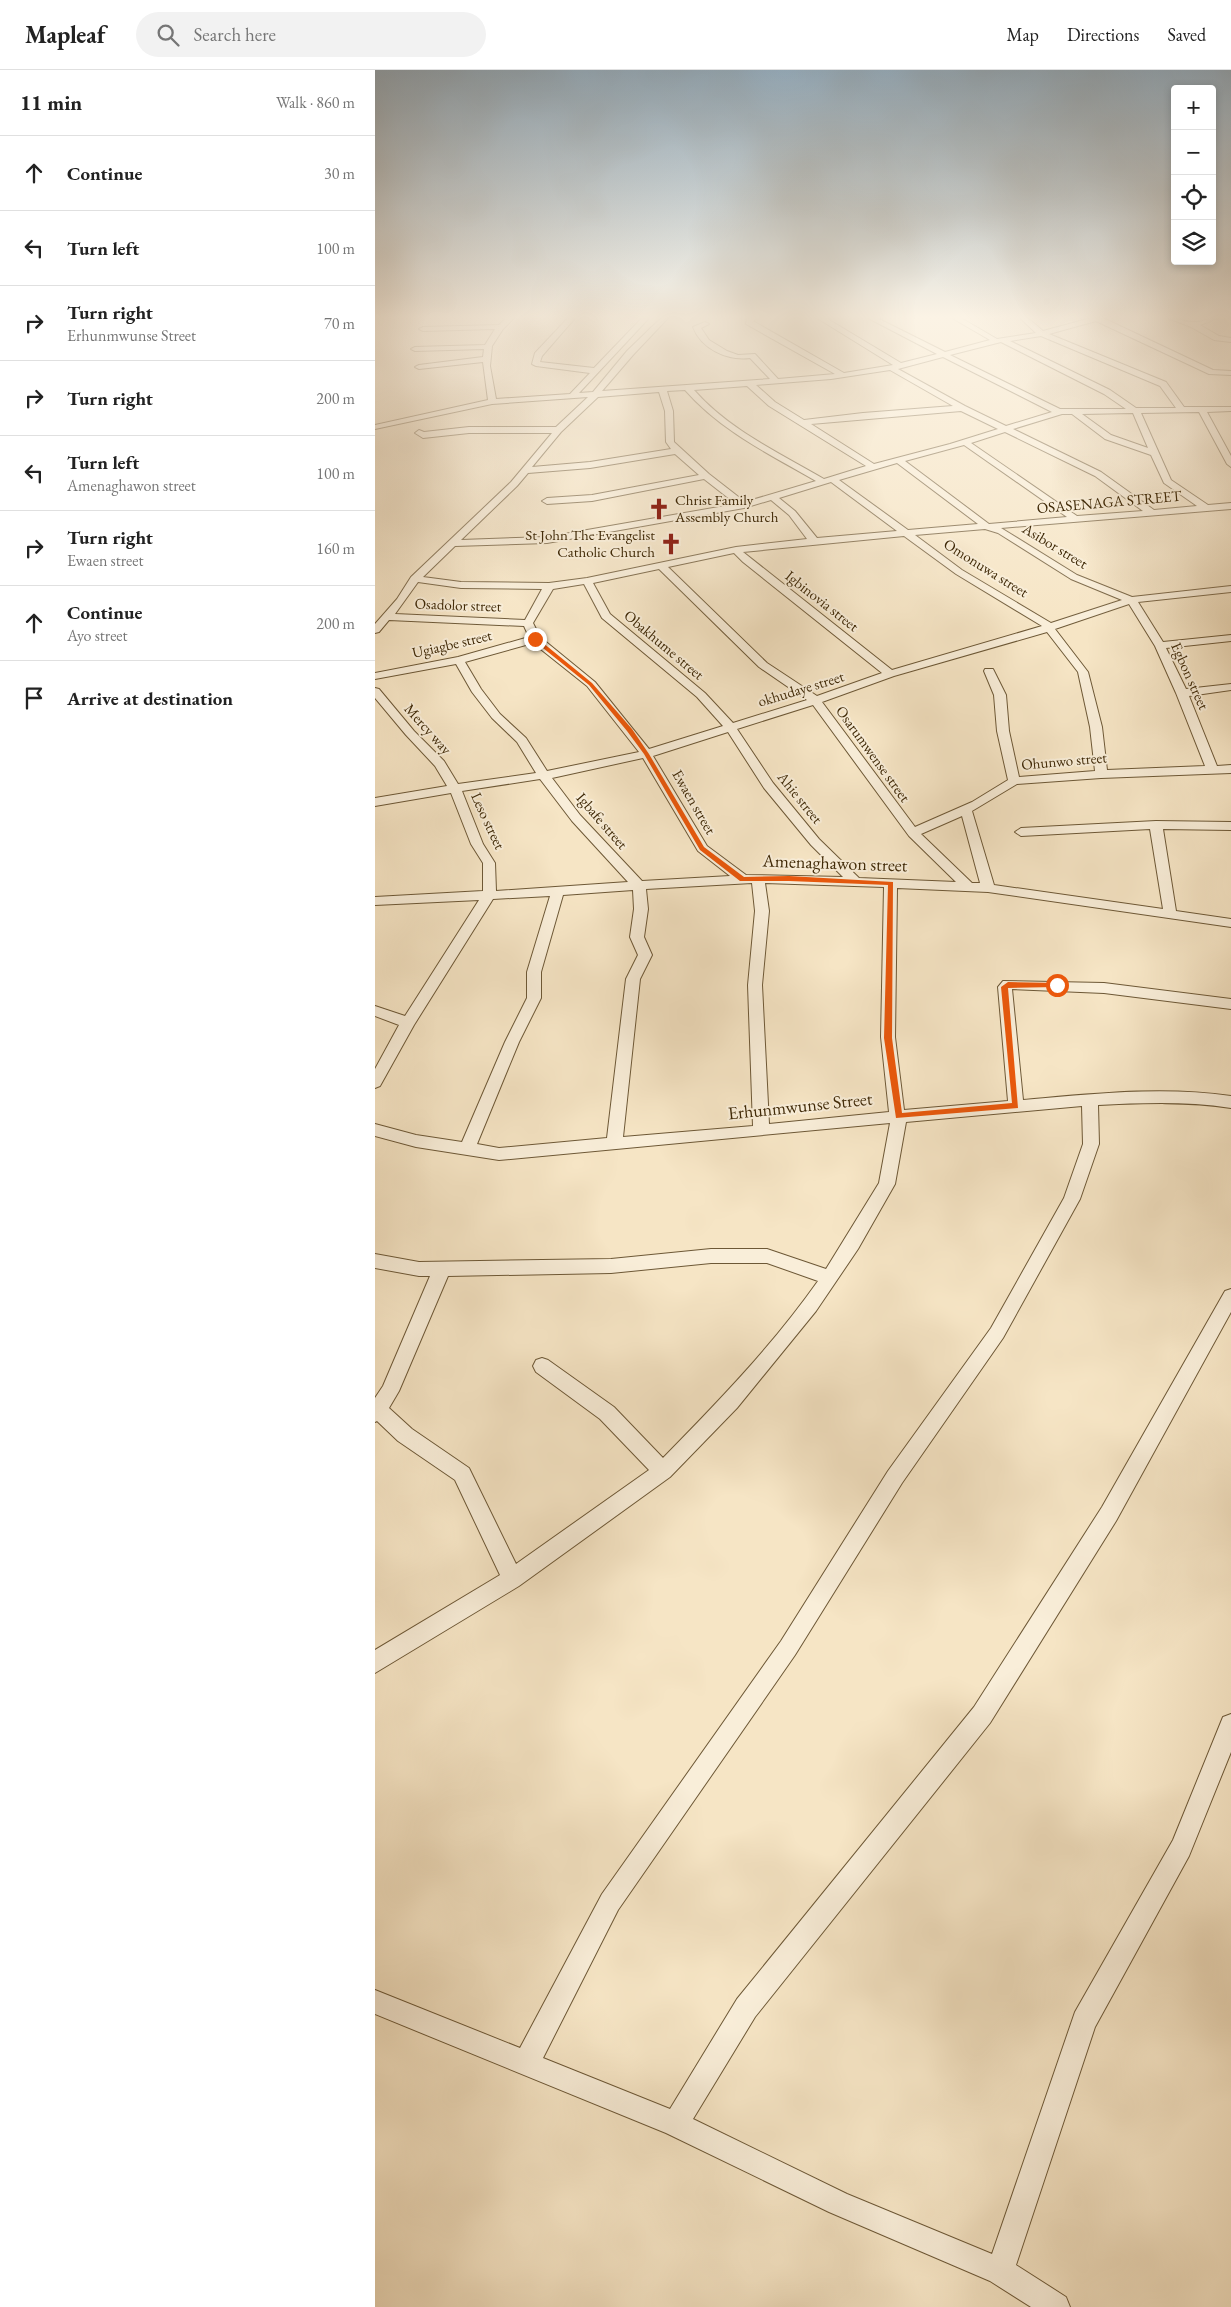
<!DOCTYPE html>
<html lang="en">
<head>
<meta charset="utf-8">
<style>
  body { margin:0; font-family:"EB Garamond",serif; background:#f2f2f2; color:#222 }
  .controls { position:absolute; right:15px; top:15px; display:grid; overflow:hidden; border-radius:5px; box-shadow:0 2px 8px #0003 }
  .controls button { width:45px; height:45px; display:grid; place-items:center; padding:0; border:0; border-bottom:1px solid #e0e0e0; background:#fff; color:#222; font:25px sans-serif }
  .stop { position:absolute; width:15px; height:15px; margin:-11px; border:4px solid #ea580c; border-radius:50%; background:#fff }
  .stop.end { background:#ea580c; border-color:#fff; box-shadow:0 1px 5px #0008 }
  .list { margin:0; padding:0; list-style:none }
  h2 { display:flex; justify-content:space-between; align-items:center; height:65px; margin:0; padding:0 20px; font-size:21px }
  h2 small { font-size:16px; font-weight:400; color:#767676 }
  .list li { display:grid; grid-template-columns:32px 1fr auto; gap:15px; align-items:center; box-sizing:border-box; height:75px; padding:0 20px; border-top:1px solid #e0e0e0 }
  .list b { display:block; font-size:19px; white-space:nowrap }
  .list p { margin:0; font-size:16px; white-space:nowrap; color:#767676 }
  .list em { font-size:16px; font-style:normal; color:#767676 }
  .icon { flex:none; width:28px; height:28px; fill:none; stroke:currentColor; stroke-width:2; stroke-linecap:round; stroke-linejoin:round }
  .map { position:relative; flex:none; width:856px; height:2237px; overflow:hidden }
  header { display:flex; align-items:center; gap:30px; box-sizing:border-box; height:70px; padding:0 25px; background:#fff; border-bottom:1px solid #e0e0e0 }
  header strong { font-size:24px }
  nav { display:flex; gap:28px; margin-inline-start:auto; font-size:18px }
  .search { width:350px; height:45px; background:#f2f2f2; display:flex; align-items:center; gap:12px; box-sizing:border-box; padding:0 18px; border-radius:28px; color:#767676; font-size:19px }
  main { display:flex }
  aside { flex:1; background:#fff }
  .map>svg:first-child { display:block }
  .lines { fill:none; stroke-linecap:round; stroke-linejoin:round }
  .minor-casing { stroke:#6d5836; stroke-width:2 }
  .minor { fill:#f9eed9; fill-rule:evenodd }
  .route { fill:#ea580c }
  .labels { text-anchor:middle; stroke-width:4; stroke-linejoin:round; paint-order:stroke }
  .far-poi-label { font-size:15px; fill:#3f2907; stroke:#f9eed9; text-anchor:start }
  .far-street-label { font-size:15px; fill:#3f2907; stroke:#f9eed9 }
  .street-label { font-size:18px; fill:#3f2907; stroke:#f9eed9 }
</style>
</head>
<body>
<header>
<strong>Mapleaf</strong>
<div class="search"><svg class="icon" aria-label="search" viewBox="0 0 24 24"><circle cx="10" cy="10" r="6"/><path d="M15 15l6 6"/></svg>Search here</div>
<nav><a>Map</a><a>Directions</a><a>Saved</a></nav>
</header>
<main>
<aside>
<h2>11 min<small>Walk · 860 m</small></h2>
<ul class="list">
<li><svg class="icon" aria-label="ahead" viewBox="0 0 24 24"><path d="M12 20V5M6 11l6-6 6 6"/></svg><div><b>Continue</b></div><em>30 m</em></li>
<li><svg class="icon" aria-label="left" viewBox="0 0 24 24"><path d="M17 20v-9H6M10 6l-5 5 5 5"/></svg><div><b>Turn left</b></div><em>100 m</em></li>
<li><svg class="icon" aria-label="right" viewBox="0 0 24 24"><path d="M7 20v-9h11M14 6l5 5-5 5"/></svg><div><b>Turn right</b><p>Erhunmwunse Street</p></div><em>70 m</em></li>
<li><svg class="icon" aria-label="right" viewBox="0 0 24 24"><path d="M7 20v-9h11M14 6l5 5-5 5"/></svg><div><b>Turn right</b></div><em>200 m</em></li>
<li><svg class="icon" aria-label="left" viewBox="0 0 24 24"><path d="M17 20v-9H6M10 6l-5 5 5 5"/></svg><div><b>Turn left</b><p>Amenaghawon street</p></div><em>100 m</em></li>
<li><svg class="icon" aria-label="right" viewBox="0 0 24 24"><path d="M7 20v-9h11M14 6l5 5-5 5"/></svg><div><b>Turn right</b><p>Ewaen street</p></div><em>160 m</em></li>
<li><svg class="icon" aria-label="ahead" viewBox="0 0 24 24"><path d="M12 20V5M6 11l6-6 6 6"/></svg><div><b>Continue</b><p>Ayo street</p></div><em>200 m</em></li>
<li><svg class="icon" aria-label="arrive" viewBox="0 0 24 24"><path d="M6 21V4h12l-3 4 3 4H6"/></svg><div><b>Arrive at destination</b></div></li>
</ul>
</aside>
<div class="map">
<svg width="856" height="2237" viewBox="0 0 856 2237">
  <rect width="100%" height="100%" fill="#f6e5c5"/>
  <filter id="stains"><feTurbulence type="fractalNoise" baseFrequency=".004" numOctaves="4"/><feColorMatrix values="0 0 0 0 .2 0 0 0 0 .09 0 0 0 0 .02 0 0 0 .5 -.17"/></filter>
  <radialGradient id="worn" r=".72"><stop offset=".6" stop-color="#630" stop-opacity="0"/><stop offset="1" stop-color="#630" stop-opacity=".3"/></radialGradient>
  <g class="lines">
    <g class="minor-casing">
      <path id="minor" d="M 131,248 L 139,248 L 128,259 L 117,276 L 115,296 L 121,329 L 195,324 L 215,303 L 161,296 L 157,294 L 160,283 L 193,248 L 200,248 L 167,286 L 165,292 L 219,298 L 267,248 L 274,248 L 204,323 L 218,322 L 252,281 L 286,248 L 293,248 L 258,285 L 227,321 L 395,309 L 375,288 C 353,291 326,279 318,257 L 330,252 L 334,254 L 326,258 L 334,270 L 352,281 L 363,285 L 380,284 L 403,309 L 460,304 L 371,254 L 372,248 L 382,248 L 378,251 L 469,303 L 518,295 L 442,248 L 451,248 L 526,293 L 562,284 L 493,248 L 502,248 L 570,282 L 615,270 L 577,248 L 586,248 L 622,269 L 661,263 L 645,248 L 653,248 L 668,261 L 716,248 L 728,248 L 838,300 L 856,301 L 856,305 L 834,304 L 721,251 L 674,264 L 791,312 L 809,337 L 856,337 L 856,341 L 832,342 L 856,386 L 856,397 L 852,394 L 824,342 L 766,343 L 796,410 L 833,435 L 856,433 L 856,439 L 626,458 L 702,505 L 757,527 L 856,516 L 856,522 L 763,532 L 788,572 L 856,565 L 856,571 L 791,578 L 811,619 L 856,614 L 856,620 L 814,626 L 842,696 L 856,695 L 856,703 L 726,708 L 642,714 L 597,741 L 619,815 L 788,839 L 775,759 L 646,766 L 640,762 L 646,758 L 781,751 L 856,752 L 856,760 L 788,759 L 801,841 L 856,849 L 856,857 L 613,822 L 522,818 L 520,967 L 529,1040 L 633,1031 L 623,917 L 628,911 L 729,913 L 856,929 L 856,939 L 729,923 L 637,919 L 648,1030 C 717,1024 787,1016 856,1026 L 856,1038 C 811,1031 768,1033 723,1035 L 724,1074 L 705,1129 L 628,1268 L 527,1413 L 420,1585 L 243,1840 L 168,1988 L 295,2039 L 362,1929 L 599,1637 L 727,1437 L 850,1221 L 856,1219 L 856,1242 L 741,1451 L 615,1653 L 380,1947 L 318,2049 L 472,2124 L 617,2184 L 700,1942 L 798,1770 L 848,1647 L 856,1644 L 856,1682 L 814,1786 L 720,1957 L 641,2195 L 691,2227 L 695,2237 L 656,2237 L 615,2211 L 454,2142 L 291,2063 L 0,1944 L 0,1920 L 145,1978 L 227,1824 L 406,1571 L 513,1401 L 616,1258 L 689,1128 L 708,1074 L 707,1036 L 531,1052 L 520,1114 L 483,1179 L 441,1241 L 362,1338 L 295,1407 L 144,1516 L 0,1603 L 0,1580 L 125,1505 L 80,1410 L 23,1371 L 2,1351 L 0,1352 L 0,1328 L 8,1316 L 55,1206 L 44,1206 L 0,1198 L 0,1184 L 44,1192 L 236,1189 L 336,1179 L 392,1179 L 451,1199 L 504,1113 L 515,1053 L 124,1090 L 41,1077 L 0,1066 L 0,1054 L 41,1065 L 87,1072 L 130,972 L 152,928 L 152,902 L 175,826 L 118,829 L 39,955 L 5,1016 L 0,1018 L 0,999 L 24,955 L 0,946 L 0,936 L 30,946 L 104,830 L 0,835 L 0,827 L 108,821 L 108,793 L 96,774 L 76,723 L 0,736 L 0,728 L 72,716 L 60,696 L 31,665 L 0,628 L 0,618 L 4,619 L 39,661 L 69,691 L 83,714 L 161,703 L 142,672 L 117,648 L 97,622 L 81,594 L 0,609 L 0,603 L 83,587 L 154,567 L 149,556 L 14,550 L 4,562 L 0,563 L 0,554 L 22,529 L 36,507 L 136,412 L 177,363 L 94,363 L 48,368 L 40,363 L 44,360 L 49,362 L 94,357 L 181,357 L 213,327 L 117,334 L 0,359 L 0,355 L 113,330 L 108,292 L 44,299 L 40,297 L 44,295 L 108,287 L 109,279 L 40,281 L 36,279 L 40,277 L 110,275 L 120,259 L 48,261 L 44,259 L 48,257 L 124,255 ZM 666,266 L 785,316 L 801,338 L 761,338 L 735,320 L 635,271 ZM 626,272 L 729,324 L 751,339 L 685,339 L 575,285 ZM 568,287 L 677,342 L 631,356 L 590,336 L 523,299 ZM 515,300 L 578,336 L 488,343 L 429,350 L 400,332 L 381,315 L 456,309 ZM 372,316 L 394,336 L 491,396 L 449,409 C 403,382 354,360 319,320 ZM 310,320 C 346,361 394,384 441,411 L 370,432 L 334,404 L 299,372 L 298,341 L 292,321 ZM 284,322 L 290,341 L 291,372 L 296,379 L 215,392 L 157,397 L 186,362 L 223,327 ZM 586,341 L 623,359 L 575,374 L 499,394 L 436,354 ZM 758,343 L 773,378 L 736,365 L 707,344 ZM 687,344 L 697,344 L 730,369 L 776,385 L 789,413 L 822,436 L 779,440 L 726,402 L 638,359 ZM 630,362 L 720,406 L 768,441 L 702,446 L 596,373 ZM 589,375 L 692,447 L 614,454 L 530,391 ZM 300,384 L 324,405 L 217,425 L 172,428 L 167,431 L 172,434 L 217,431 L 329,409 L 361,434 L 172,467 L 86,470 L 142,416 L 153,403 L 215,398 ZM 522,393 L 603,454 L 533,460 L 464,410 ZM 456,412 L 522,461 L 442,468 L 420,441 L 404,428 ZM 396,430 L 414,445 L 432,469 L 361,477 L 212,508 L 174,513 L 86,512 L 48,507 L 80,476 L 172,473 L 369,438 ZM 610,459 L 623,463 L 696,509 L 747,530 L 676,553 L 587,500 L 540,465 ZM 529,466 L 581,504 L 667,556 L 517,600 L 368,482 ZM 359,483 L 368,492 L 507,603 L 442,626 L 392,593 L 293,497 ZM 284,499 L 384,597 L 432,630 L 358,653 L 330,623 L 235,544 L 218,513 ZM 43,512 L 86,518 L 167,519 L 150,550 L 20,544 ZM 209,514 L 227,548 L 322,627 L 348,656 L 274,679 L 220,612 L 165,567 L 158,553 L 178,519 ZM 754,534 L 780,576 L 801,623 L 830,696 L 732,700 L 727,657 L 713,602 L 680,559 ZM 672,562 L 703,602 L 715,657 L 720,701 L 644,707 L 634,661 L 631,625 L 618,599 L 610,599 L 609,601 L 619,625 L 622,661 L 633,710 L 597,732 L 540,757 L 447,632 L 519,606 ZM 158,573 L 212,616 L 264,682 L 172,701 L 151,668 L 125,644 L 106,619 L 90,592 ZM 438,635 L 534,766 L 581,812 L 484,808 L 444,769 L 398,713 L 362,659 ZM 353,662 L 389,718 L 436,775 L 468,807 L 371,805 L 332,776 L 278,686 ZM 268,688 L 323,781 L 355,806 L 267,811 L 205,745 L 177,708 ZM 165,709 L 197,751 L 253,812 L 121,821 L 120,793 L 108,774 L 87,721 ZM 587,746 L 605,813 L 597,813 L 546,764 ZM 377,813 L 380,841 L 373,915 L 378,1056 L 248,1067 L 265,909 L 277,885 L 269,867 L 273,839 L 271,819 ZM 390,813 L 509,817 L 506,967 L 514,1042 L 394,1054 L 387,915 L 394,841 ZM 258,820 L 259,839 L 255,867 L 263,885 L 251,909 L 232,1068 L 124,1078 L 102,1074 L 144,972 L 166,928 L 166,902 L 188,825 ZM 336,1193 L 392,1193 L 443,1211 C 398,1275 343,1332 288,1388 L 239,1337 L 173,1290 L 167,1288 L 161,1290 L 158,1296 L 161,1302 L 225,1349 L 274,1400 L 141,1494 L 94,1398 L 37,1359 L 14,1338 L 24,1321 L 73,1206 L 236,1203 Z
        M 793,248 C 802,248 809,252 818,252 C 825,253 835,248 843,248 L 825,255 L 844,266 L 856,268 L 856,272 L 839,270 L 816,257 Z"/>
    </g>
    <use href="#minor" class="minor"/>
  </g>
  <linearGradient id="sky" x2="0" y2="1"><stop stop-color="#95aec0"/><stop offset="0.44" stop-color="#fbf3e5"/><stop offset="1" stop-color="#fbf3e5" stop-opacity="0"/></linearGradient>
  <rect width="856" height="561" fill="url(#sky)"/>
  <path class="route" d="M 158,568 L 162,568 L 217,613 L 257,659 L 274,684 L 329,777 L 369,807 L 414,806 L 518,812 L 517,968 L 527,1043 L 637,1033 L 626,917 L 633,912 L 684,913 L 685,915 L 682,917 L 633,918 L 643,1038 L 521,1048 L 509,968 L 513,815 L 414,811 L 365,811 L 325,780 L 269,684 L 252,661 L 214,615 L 158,570 Z"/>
  <defs>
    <g id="church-bare" transform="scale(1.725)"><path d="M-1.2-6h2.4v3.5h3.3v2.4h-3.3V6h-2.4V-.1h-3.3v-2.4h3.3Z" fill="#8f2418" stroke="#f9eed9" stroke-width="2.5" paint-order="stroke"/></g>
  </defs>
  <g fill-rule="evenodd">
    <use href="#church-bare" x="284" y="439"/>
    <use href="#church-bare" x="296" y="474"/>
  </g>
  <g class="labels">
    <g class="far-poi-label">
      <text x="300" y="435">Christ Family<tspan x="300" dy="17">Assembly Church</tspan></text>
      <text x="280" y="470" text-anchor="end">St John The Evangelist<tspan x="280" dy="17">Catholic Church</tspan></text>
    </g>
    <g class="far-street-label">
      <text transform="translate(734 432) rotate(-5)" y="5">OSASENAGA STREET</text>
      <text transform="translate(680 476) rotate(31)" y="5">Asibor street</text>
      <text transform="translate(611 498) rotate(32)" y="5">Omonuwa street</text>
      <text transform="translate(447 531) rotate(38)" y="5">Igbinovia street</text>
      <text transform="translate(83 535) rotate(2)" y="5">Osadolor street</text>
      <text transform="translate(77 574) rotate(-13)" y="5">Ugiagbe street</text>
      <text transform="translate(289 575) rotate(40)" y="5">Obakhume street</text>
      <text transform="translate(815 606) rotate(66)" y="5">Egbon street</text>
      <text transform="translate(426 619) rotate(-17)" y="5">okhudaye street</text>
      <text transform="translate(53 659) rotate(48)" y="5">Mercy way</text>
      <text transform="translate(498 684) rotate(54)" y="5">Osarumwense street</text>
      <text transform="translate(689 691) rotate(-5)" y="5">Ohunwo street</text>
      <text transform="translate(425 728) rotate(51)" y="5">Ahie street</text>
      <text transform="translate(319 732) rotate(60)" y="5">Ewaen street</text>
      <text transform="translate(113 751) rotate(65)" y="5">Leso street</text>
      <text transform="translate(227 751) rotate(49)" y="5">Igbafe street</text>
    </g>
    <g class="street-label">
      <text transform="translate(460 793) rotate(2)" y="6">Amenaghawon street</text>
      <text transform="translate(425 1036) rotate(-6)" y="6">Erhunmwunse Street</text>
    </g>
  </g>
  <rect width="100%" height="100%" filter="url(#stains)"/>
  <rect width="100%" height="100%" fill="url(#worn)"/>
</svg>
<div class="controls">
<button>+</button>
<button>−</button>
<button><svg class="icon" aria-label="locate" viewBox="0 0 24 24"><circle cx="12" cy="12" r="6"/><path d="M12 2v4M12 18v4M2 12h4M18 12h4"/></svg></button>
<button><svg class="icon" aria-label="layers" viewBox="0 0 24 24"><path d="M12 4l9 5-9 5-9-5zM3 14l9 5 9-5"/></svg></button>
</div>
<div class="stop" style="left:682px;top:915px"></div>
<div class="stop end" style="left:160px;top:569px"></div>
</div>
</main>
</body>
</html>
